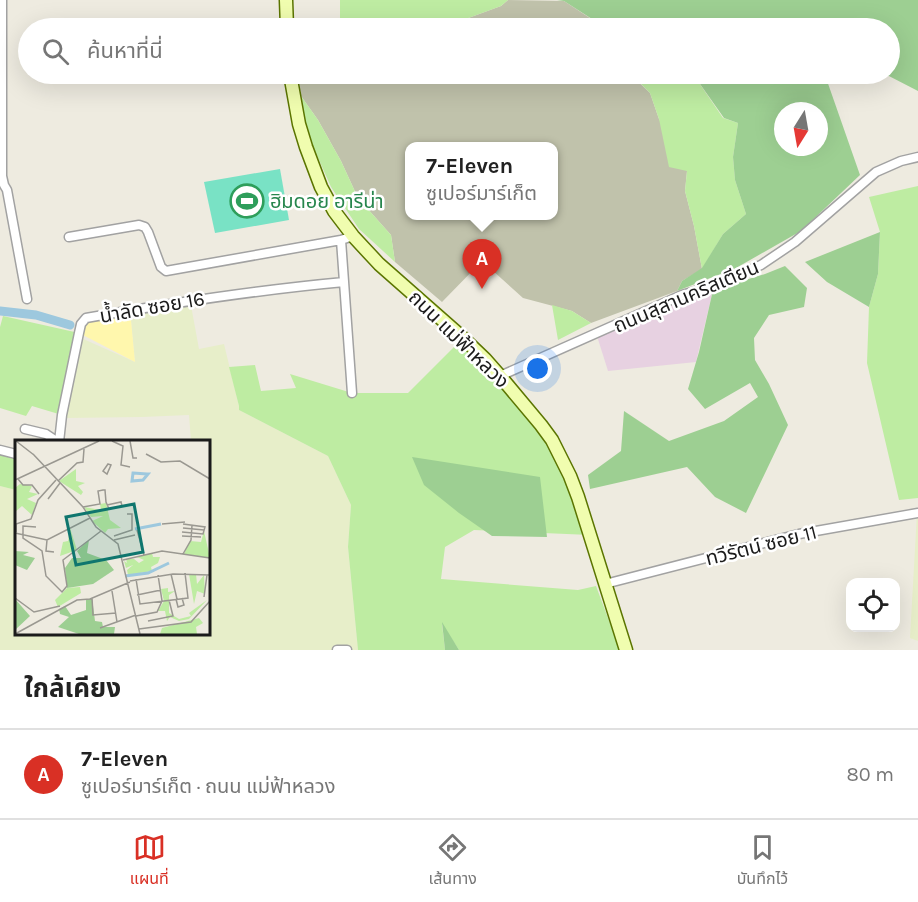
<!DOCTYPE html>
<html lang="th">
<head>
<meta charset="utf-8">
<style>
  body { margin:0; font-family:Karla,"Noto Sans Thai",sans-serif; background:#f2f2f2; color:#222 }
  .controls { position:absolute; right:18px; bottom:18px; display:grid; overflow:hidden; border-radius:12px; box-shadow:0 6px 24px #0002 }
  .controls button { width:54px; height:54px; display:grid; place-items:center; padding:0; border:0; border-bottom:2px solid #e0e0e0; background:#fff; color:#222; font:30px sans-serif }
  .compass { position:absolute; left:774px; top:102px; width:54px; height:54px; border-radius:50%; background:#fff; box-shadow:0 6px 24px #0002; rotate:191deg }
  .you { position:absolute; left:538px; top:369px; width:21px; height:21px; margin:-15px; border:4px solid #fff; border-radius:50%; background:#1a73e8; box-shadow:0 0 0 9px #1a73e833 }
  .badge { display:grid; place-items:center; width:39px; height:39px; border-radius:50%; background:#d93025; color:#fff; font-size:20px; font-weight:700 }
  .pin { position:absolute; translate:-50% -50px; filter:drop-shadow(0 2px 3px #0008) }
  .pin::after { content:''; position:absolute; top:32px; width:21px; height:18px; background:inherit; clip-path:polygon(0 0,100% 0,50% 100%) }
  .popup { position:absolute; left:405px; top:142px; width:153px; height:78px; box-sizing:border-box; display:grid; place-content:center; border-radius:12px; background:#fff; filter:drop-shadow(0 2px 4px #0005); font-size:20px; white-space:nowrap; color:#767676 }
  .popup b { font-size:22px; color:#222 }
  .popup::after { content:''; position:absolute; left:50%; top:100%; margin-left:-12px; border:12px solid transparent; border-top-color:#fff }
  .list { margin:0; padding:0; list-style:none }
  h2 { display:flex; justify-content:space-between; align-items:center; height:78px; margin:0; padding:0 24px; font-size:26px }
  h2 small { font-size:20px; font-weight:400; color:#767676 }
  .list li { display:grid; grid-template-columns:39px 1fr auto; gap:18px; align-items:center; box-sizing:border-box; height:90px; padding:0 24px; border-top:2px solid #e0e0e0 }
  .list b { display:block; font-size:22px; white-space:nowrap }
  .list p { margin:0; font-size:20px; white-space:nowrap; color:#767676 }
  .list em { font-size:20px; font-style:normal; color:#767676 }
  .icon { flex:none; width:33px; height:33px; fill:none; stroke:currentColor; stroke-width:2; stroke-linecap:round; stroke-linejoin:round }
  .map { position:relative; flex:none; width:918px; height:650px; overflow:hidden }
  .search { position:absolute; background:#fff; box-shadow:0 6px 24px #0002; left:18px; right:18px; top:18px; height:66px; display:flex; align-items:center; gap:15px; box-sizing:border-box; padding:0 21px; border-radius:33px; color:#767676; font-size:22px }
  .sheet { height:168px; background:#fff }
  nav { display:flex; justify-content:space-around; align-items:center; box-sizing:border-box; height:84px; border-top:2px solid #e0e0e0; background:#fff; font-size:16px; color:#767676 }
  nav a { display:grid; justify-items:center; gap:3px }
  nav .on { color:#d93025 }
  .map>svg:first-child { display:block }
  .industrial { fill:#e7d1e1 }
  .construction { fill:#c0c2ab; fill-rule:evenodd }
  .farmland { fill:#e7eec9 }
  .grass { fill:#beeca2 }
  .forest { fill:#9dcf92; fill-rule:evenodd }
  .sand { fill:#fff7ad }
  .pitch { fill:#79e2c5 }
  .lines { fill:none; stroke-linecap:round; stroke-linejoin:round }
  .canal { stroke:#9dc8de; stroke-width:9 }
  .street-casing { stroke:#a2a2a2; stroke-width:11 }
  .secondary-casing { stroke:#5b7500; stroke-width:15 }
  .street { stroke:#fff; stroke-width:8 }
  .secondary { stroke:#f0fdaf; stroke-width:12 }
  .labels { text-anchor:middle; stroke-width:5; stroke-linejoin:round; paint-order:stroke }
  .leisure-label { font-size:20px; fill:#27864d; stroke:#fff; text-anchor:start }
  .street-label { font-size:20px; fill:#1b1b1b; stroke:#fff }
  .inset-river { fill:none; stroke:#9dc8de; stroke-width:3 }
  .inset-road { fill:none; stroke:#9a9891; stroke-width:1.5 }
  .view { fill:#0f766e; fill-opacity:0.15; stroke:#0f766e; stroke-width:3 }
  .inset-edge { fill:none; stroke:#1b1b1b; stroke-width:3 }
</style>
</head>
<body>
<div class="map">
<svg width="918" height="650" viewBox="0 0 918 650">
  <rect width="100%" height="100%" fill="#eeebe0"/>
  <path class="industrial" d="M 713,290 L 696,362 L 608,371 L 597,336 L 681,300 Z"/>
  <path class="construction" d="M 508,0 L 564,1 L 605,28 L 425,28 L 452,24 L 501,6 Z
    M 335,74 L 630,74 L 650,93 L 659,119 L 687,171 L 685,191 L 694,226 L 702,269 L 682,281 L 677,291 L 591,323 L 572,311 L 523,298 L 482,261 L 442,302 L 395,262 L 391,235 L 358,198 L 341,161 L 318,120 L 301,96 L 298,77 ZM 410,146 L 554,146 L 554,216 L 410,216 Z"/>
  <path class="farmland" d="M 190,300 L 199,349 L 224,344 L 239,406 L 239,410 L 328,456 L 351,505 L 348,547 L 358,650 L 0,650 L 0,486 L 16,490 L 16,634 L 208,634 L 208,442 L 191,441 L 189,415 L 142,417 L 65,418 L 81,338 L 135,362 L 130,310 Z
    M 917,513 L 918,513 L 918,641 L 910,638 Z"/>
  <path class="grass" d="M 340,0 L 508,0 L 501,6 L 452,24 L 425,28 L 318,28 L 340,26 Z
    M 631,74 L 693,74 L 723,118 L 738,123 L 733,157 L 735,180 L 746,214 L 723,234 L 702,269 L 694,226 L 685,191 L 687,171 L 669,167 L 659,119 L 650,93 Z
    M 301,96 L 318,120 L 341,161 L 358,198 L 391,235 L 395,262 L 359,229 L 331,187 L 307,133 Z
    M 918,186 L 918,498 L 899,500 L 867,363 L 869,307 L 878,274 L 880,232 L 869,197 Z
    M 552,305 L 572,311 L 591,323 L 558,340 Z
    M 3,316 L 79,333 L 62,415 L 32,406 L 26,416 L 0,408 L 0,327 Z
    M 459,342 L 519,406 L 557,459 L 590,535 L 474,530 L 445,547 L 441,579 L 578,590 L 596,586 L 620,650 L 459,650 L 442,624 L 445,650 L 358,650 L 348,547 L 351,505 L 328,456 L 239,410 L 239,406 L 229,367 L 255,365 L 261,391 L 296,388 L 290,374 L 352,393 L 408,393 Z
    M 0,451 L 16,454 L 16,490 L 0,486 Z"/>
  <path class="forest" d="M 557,0 L 918,0 L 918,91 L 885,74 L 890,74 L 890,28 L 606,28 L 564,1 Z
    M 693,74 L 833,74 L 825,75 L 860,175 L 801,231 L 736,268 L 677,291 L 682,281 L 702,268 L 723,234 L 746,214 L 735,180 L 733,157 L 738,123 L 724,118 ZM 783,111 L 819,111 L 819,147 L 783,147 Z
    M 880,232 L 878,274 L 869,307 L 827,282 L 805,262 Z
    M 785,266 L 807,288 L 804,307 L 769,315 L 754,338 L 755,360 L 769,384 L 788,425 L 746,513 L 715,497 L 687,467 L 590,489 L 588,475 L 621,451 L 624,411 L 669,441 L 724,421 L 758,397 L 750,383 L 705,409 L 688,389 L 699,352 L 713,290 L 765,274 Z
    M 412,457 L 540,477 L 547,537 L 492,536 L 459,513 L 424,485 Z
    M 442,622 L 459,650 L 445,650 Z"/>
  <path class="sand" d="M 130,310 L 135,362 L 79,333 L 86,318 Z"/>
  <path class="pitch" d="M 280,169 L 289,220 L 215,233 L 204,182 Z"/>
  <g class="lines">
    <path class="canal" d="M 0,311 L 36,315 L 70,325"/>
    <g class="street-casing">
      <path id="street" d="M 2,0 L 2,176 L 4,185 L 7,190 L 27,299
        M 69,237 L 139,225 L 145,227 L 148,232 L 161,267 L 166,271 L 341,240 L 353,236
        M 341,240 L 352,393
        M 500,376 L 682,295 L 712,286 L 761,265 L 795,242 L 876,172 L 901,161 L 918,157
        M 25,429 L 46,434 L 58,442
        M 59,442 L 62,415 L 79,333 L 81,324 L 86,318 C 172,303 257,290 344,282
        M 0,450 L 16,454
        M 605,584 L 799,534 L 918,513
        M 337,650 L 347,650"/>
    </g>
    <g class="secondary-casing">
      <path id="secondary" d="M 286,0 L 287,28
        M 290,74 L 299,124 L 306,147 L 321,187 L 334,211 L 353,236 L 379,264 L 463,338 L 485,359 L 500,376 L 541,425 L 552,440 L 570,476 L 578,497 L 626,650"/>
    </g>
    <use href="#street" class="street"/>
    <use href="#secondary" class="secondary"/>
  </g>
  <defs>
    <g id="stadium-ring" transform="scale(1.725)"><circle r="9.5" fill="#fff" stroke="#2e9e5b" stroke-width="1.5"/><path d="M0-5a6.5 5 0 1 0 0 10a6.5 5 0 1 0 0-10ZM-3.5-1.8h7v3.6h-7Z" fill="#2e9e5b"/></g>
  </defs>
  <g fill-rule="evenodd">
    <use href="#stadium-ring" x="247" y="201"/>
  </g>
  <g class="labels">
    <g class="leisure-label">
      <text x="270" y="208">ฮิมดอย อารีน่า</text>
    </g>
    <g class="street-label">
      <text transform="translate(686 296) rotate(-23)" y="7">ถนนสุสานคริสเตียน</text>
      <text transform="translate(152 307) rotate(-10)" y="7">น้ำลัด ซอย 16</text>
      <text transform="translate(459 339) rotate(44)" y="7">ถนน แม่ฟ้าหลวง</text>
      <text transform="translate(761 545) rotate(-14)" y="7">ทวีรัตน์ ซอย 11</text>
    </g>
  </g>
  <g transform="translate(15 440)">
    <rect width="195" height="195" fill="#eeebe0"/>
    <path d="M 61,29 L 61,41 L 70,43 L 63,46 L 68,52 L 66,55 L 44,41 ZM 5,44 L 17,46 L 14,52 L 23,54 L 12,59 L 21,63 L 17,75 L 7,66 L 0,72 L 0,48 ZM 91,63 L 95,80 L 106,88 L 93,89 L 90,93 L 77,81 L 88,76 L 76,77 L 69,67 L 86,70 L 85,64 ZM 55,88 L 62,110 L 45,116 L 48,102 L 53,101 ZM 189,91 L 195,118 L 169,114 L 175,101 L 186,102 ZM 137,113 L 138,117 L 145,117 L 143,123 L 136,127 L 137,131 L 113,135 L 112,130 L 118,125 L 111,128 L 109,121 L 112,123 L 111,119 L 119,119 L 124,123 L 129,120 L 122,117 ZM 174,134 L 181,134 L 182,144 L 189,135 L 190,154 L 182,151 L 179,164 ZM 65,147 L 66,153 L 43,167 L 40,160 L 52,148 ZM 153,148 L 153,152 L 160,151 L 154,155 L 154,173 L 164,179 L 176,176 L 174,173 L 192,160 L 174,179 L 164,181 L 155,177 L 152,181 L 150,171 L 143,171 L 149,161 L 146,149 ZM 184,178 L 188,183 L 181,187 L 182,194 L 145,194 L 147,188 Z" fill="#beeca2"/>
    <path d="M 74,100 L 72,113 L 91,120 L 99,130 L 78,144 L 52,148 L 50,128 L 57,118 L 66,118 L 62,111 ZM 0,111 L 14,112 L 8,115 L 20,118 L 12,130 L 0,125 ZM 77,158 L 80,181 L 87,182 L 88,187 L 100,187 L 99,194 L 64,194 L 43,187 L 54,177 L 45,174 L 44,169 L 50,166 L 56,175 L 71,170 L 71,160 ZM 0,159 L 15,176 L 0,190 Z" fill="#9dcf92"/>
    <path class="inset-river" d="M 118,33 L 132,34 L 133,34 L 128,40 L 117,41 ZM 120,89 L 146,84M 110,136 L 133,133 L 154,123"/>
    <path class="inset-road" d="M 1,1 L 19,15M 97,1 L 108,6 L 106,25 L 115,27M 115,1 L 118,18 L 122,18M 18,14 L 68,67 L 81,87 L 103,104 L 125,194M 131,14 L 146,22 L 165,21 L 195,39M 93,24 L 96,25 L 92,34 L 88,31 ZM 3,39 L 8,45 L 17,45 L 24,54M 0,40 L 84,1M 43,41 L 62,23 L 68,22 L 69,9M 33,59 L 45,43M 68,67 L 85,64 L 83,51 L 88,50 L 90,50 L 91,62 L 94,69 L 107,66 L 106,62 L 92,65M 147,84 L 170,82M 21,87 L 8,86 L 8,98 L 27,111 L 31,136 L 47,152 L 52,146 L 48,120 L 86,91M 168,88 L 189,90M 122,90 L 129,115M 1,92 L 1,84 L 16,79 L 23,60 L 41,40M 167,92 L 188,94 L 190,87 L 168,84M 0,93 L 32,100 L 75,78M 99,96 L 117,90 L 117,74 L 112,74M 167,96 L 186,97M 32,100 L 31,111 L 39,112M 99,100 L 120,95M 168,114 L 176,100 L 177,85M 108,120 L 147,111 L 195,118M 156,134 L 162,159M 121,139 L 125,164 L 173,158 L 170,133M 115,141 L 158,134 L 195,135M 97,151 L 102,182M 122,155 L 146,150M 189,157 L 192,135M 0,158 L 19,172 L 45,166M 77,158 L 78,175 L 101,173M 161,159 L 163,167 L 169,165 L 167,158M 121,176 L 142,172 L 147,161 L 143,135M 133,181 L 158,176 L 154,160M 85,188 L 121,175M 124,189 L 176,182 L 195,161M 0,194 L 62,160 L 75,159 L 115,142"/>
    <path class="view" d="M 119,64 L 128,112 L 61,125 L 51,77 Z"/>
    <rect width="195" height="195" class="inset-edge"/>
  </g>
</svg>
<div class="controls">
<button><svg class="icon" aria-label="locate" viewBox="0 0 24 24"><circle cx="12" cy="12" r="6"/><path d="M12 2v4M12 18v4M2 12h4M18 12h4"/></svg></button>
</div>
<svg class="compass" viewBox="-18 -18 36 36"><path d="M0-13l5 13h-10z" fill="#e53935"/><path d="M0 13l5-13h-10z" fill="#767676"/></svg>
<div class="you"></div>
<div class="pin badge" style="left:482px;top:289px">A</div>
<div class="popup"><b>7-Eleven</b>ซูเปอร์มาร์เก็ต</div>
<div class="search"><svg class="icon" aria-label="search" viewBox="0 0 24 24"><circle cx="10" cy="10" r="6"/><path d="M15 15l6 6"/></svg>ค้นหาที่นี่</div>
</div>
<section class="sheet">
<h2>ใกล้เคียง<small></small></h2>
<ul class="list">
<li><span class="badge">A</span><div><b>7-Eleven</b><p>ซูเปอร์มาร์เก็ต · ถนน แม่ฟ้าหลวง</p></div><em>80 m</em></li>
</ul>
</section>
<nav>
<a class="on"><svg class="icon" aria-label="map" viewBox="0 0 24 24"><path d="M3 6l6-2 6 2 6-2v14l-6 2-6-2-6 2zM9 4v14M15 6v14"/></svg>แผนที่</a>
<a><svg class="icon" aria-label="directions" viewBox="0 0 24 24"><path d="M12 3l9 9-9 9-9-9zM9 14v-3h6M13 9l2 2-2 2"/></svg>เส้นทาง</a>
<a><svg class="icon" aria-label="saved" viewBox="0 0 24 24"><path d="M7 4h10v16l-5-4-5 4z"/></svg>บันทึกไว้</a>
</nav>
</body>
</html>
